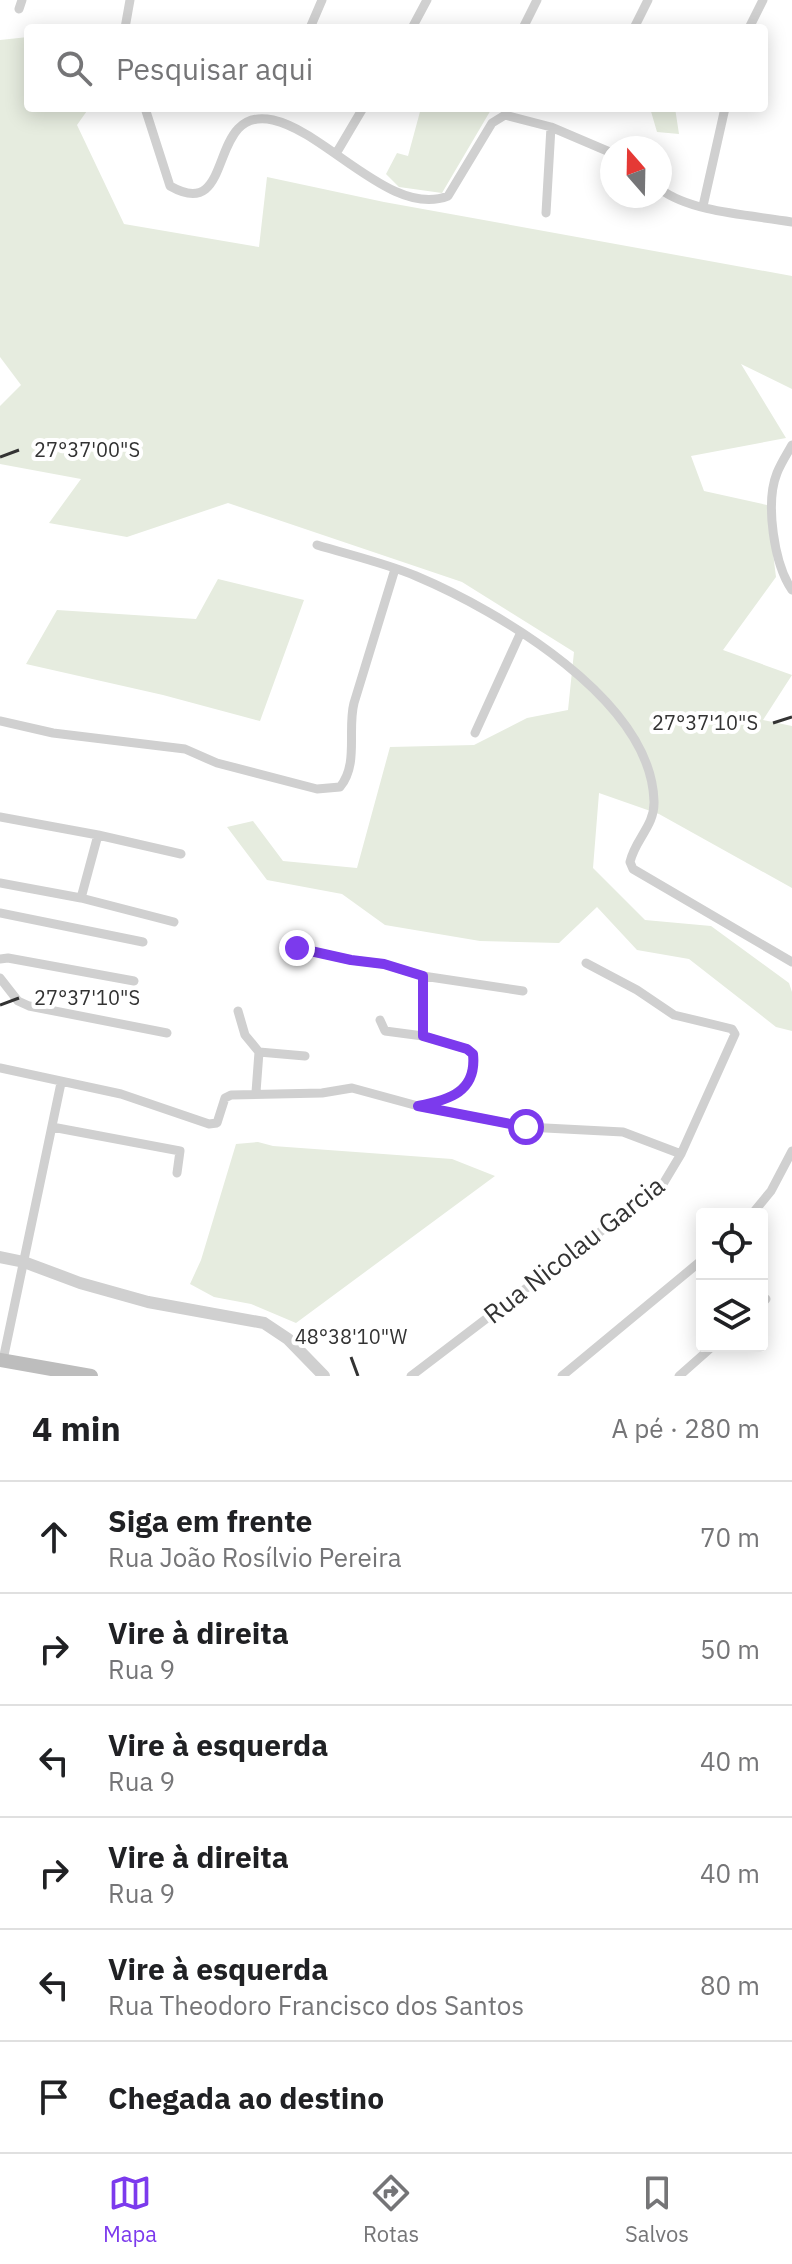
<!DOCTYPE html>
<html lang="pt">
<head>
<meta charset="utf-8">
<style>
  body { margin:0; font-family:"IBM Plex Sans",sans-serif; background:#f6f6f6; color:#202124 }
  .controls { position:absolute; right:24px; bottom:24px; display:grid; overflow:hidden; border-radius:8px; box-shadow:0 4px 20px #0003 }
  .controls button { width:72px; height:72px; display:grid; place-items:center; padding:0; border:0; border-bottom:2px solid #e0e0e0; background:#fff; color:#202124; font:40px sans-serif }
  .compass { position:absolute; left:600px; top:136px; width:72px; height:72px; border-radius:50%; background:#fff; box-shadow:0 4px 20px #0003; rotate:340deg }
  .stop { position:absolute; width:24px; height:24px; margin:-18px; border:6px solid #7c3aed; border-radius:50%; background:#fff }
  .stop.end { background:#7c3aed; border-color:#fff; box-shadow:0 2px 8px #0008 }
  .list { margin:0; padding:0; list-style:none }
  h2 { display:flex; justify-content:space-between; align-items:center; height:104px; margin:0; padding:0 32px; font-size:34px }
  h2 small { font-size:26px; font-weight:400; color:#757577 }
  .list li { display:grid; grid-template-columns:52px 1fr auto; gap:24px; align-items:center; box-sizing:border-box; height:112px; padding:0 32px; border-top:2px solid #e0e0e0 }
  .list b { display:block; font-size:30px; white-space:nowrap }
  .list p { margin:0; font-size:26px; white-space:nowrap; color:#757577 }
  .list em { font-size:26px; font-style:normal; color:#757577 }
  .icon { flex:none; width:44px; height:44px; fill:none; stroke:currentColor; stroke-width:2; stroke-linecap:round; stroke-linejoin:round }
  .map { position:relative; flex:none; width:792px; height:1376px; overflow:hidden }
  .search { position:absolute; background:#fff; box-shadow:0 4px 20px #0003; left:24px; right:24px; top:24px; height:88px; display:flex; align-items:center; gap:20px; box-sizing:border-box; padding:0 28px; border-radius:8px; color:#757577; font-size:30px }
  .sheet { height:776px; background:#fff }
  nav { display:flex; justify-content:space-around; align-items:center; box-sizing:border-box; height:112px; border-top:2px solid #e0e0e0; background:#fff; font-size:22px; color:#757577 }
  nav a { display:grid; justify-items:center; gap:4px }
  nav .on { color:#7c3aed }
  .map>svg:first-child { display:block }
  .green { fill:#e6ecdf }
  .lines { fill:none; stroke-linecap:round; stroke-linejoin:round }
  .minor { stroke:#d0d0d0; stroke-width:9 }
  .tertiary { stroke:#d0d0d0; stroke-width:12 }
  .secondary { stroke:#bdbdbd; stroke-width:14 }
  .route { stroke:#7c3aed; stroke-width:10 }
  .ticks { fill:none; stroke:#333; stroke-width:3 }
  .labels { text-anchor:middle; stroke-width:8; stroke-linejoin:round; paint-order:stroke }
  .street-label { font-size:26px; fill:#333; stroke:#fff }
  .ticks-label { font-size:20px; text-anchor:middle; fill:#333; stroke:#fff; stroke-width:8; stroke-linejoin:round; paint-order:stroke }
</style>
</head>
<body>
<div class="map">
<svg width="792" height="1376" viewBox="0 0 792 1376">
  <rect width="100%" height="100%" fill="#fff"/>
  <path class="green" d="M 28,37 L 28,108 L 89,108 L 77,125 L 124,224 L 259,247 L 267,177 L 384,202 L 792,276 L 792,389 L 741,364 L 786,438 L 691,456 L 704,491 L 767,505 L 776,577 L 723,650 L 792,675 L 763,720 L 792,726 L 792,888 L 659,814 L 599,793 L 593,868 L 645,920 L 711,926 L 789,983 L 792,992 L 792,1031 L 776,1027 L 689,959 L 637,950 L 597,907 L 559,943 L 480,941 L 385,925 L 342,894 L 267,880 L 227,827 L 253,821 L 283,861 L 357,868 L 390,747 L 474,745 L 527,718 L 568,710 L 574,652 L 462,582 L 228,503 L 127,537 L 49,523 L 81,479 L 0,464 L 0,406 L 21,385 L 0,357 L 0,40 Z
    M 421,108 L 492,108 L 442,193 L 399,187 L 386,174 L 397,153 L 408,156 Z
    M 650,108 L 675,108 L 679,134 L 657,132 Z
    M 218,579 L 304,600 L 260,721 L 163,695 L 26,664 L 57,610 L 196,619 Z
    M 258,1142 L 273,1146 L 452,1159 L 495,1176 L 296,1323 L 251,1304 L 214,1297 L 190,1284 L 201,1260 L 236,1144 Z"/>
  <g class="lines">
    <path class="minor" d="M 19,9 L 22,0
      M 125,28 L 130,0
      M 310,28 L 322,0
      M 412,28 L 427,0
      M 523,28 L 537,0
      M 634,28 L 648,0
      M 749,28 L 763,0
      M 145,108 L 170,186 C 237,224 205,105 273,120 C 327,132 392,218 448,196 L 492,123 L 505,115 L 551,127 L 612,153
      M 337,152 L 363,108
      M 660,189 C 692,213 752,215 792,222
      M 703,206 L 725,108
      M 546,213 L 551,127
      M 792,445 C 787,454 781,463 777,473 C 765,503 774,564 792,590
      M 317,545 C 350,555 385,563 416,576 C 499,611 651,700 654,801 C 655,826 635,839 630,862 L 633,869 L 792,962
      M 0,721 L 53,733 L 185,749 L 217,763 L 317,789 L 340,787 C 359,764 347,730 354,703 L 395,569
      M 475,733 L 521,632
      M 0,817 L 98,835 L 181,854
      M 0,883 L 81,898 L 174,922
      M 81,898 L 98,835
      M 0,913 L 143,942
      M 297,948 L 351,960 L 384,964 L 423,976 L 523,991
      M 0,959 L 8,958 L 134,981
      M 423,976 L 423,1036 L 467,1049 L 473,1054 C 477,1086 453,1099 425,1105
      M 0,978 L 18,1001 L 29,1006 L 167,1033
      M 238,1011 L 245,1035 L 259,1052 L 256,1092
      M 380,1020 L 385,1031 L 423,1036
      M 259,1052 L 305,1056
      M 0,1068 L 121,1094 L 209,1124 L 217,1123 L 225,1098 L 231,1095 L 322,1093 L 352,1088 L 418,1106 L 526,1127 L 623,1132 L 681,1154
      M 52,1127 L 180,1151 L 177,1173
      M 752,1214 L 771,1191 L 792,1151
      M 762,1303 L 766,1299
      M 3,1360 L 61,1083
      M 411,1376 L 663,1184 L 681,1154 L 735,1034 L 732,1029 L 674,1015 L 637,990 L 586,963
      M 562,1376 L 702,1260
      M 679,1376 L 713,1346"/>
    <path class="tertiary" d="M 0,1257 L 24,1262 L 80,1283 L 148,1302 L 264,1323 L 288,1339 L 324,1376"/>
    <path class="secondary" d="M 0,1360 L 91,1376"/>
  </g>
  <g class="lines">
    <path class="route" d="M 297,948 L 351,960 L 384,964 L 423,976 L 423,1036 L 467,1049 L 473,1054 C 477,1092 449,1100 418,1106 L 526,1127"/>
  </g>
  <path class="ticks" d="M 0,457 L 19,450M 773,723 L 792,717M 0,1005 L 19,998M 351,1357 L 358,1376"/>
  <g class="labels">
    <g class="street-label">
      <text transform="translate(574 1250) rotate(-38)" y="9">Rua Nicolau Garcia</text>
    </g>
  </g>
  <g class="ticks-label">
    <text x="87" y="457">27°37'00"S</text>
    <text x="705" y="730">27°37'10"S</text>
    <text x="87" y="1005">27°37'10"S</text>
    <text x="351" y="1344">48°38'10"W</text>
  </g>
</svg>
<div class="controls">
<button><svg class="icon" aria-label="locate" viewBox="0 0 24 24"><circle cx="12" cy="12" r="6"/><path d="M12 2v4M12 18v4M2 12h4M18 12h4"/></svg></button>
<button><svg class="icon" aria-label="layers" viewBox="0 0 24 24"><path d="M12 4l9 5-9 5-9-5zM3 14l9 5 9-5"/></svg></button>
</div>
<svg class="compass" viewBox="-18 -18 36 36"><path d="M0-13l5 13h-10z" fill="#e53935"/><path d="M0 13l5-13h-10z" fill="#757577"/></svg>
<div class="stop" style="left:526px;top:1127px"></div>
<div class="stop end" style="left:297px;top:948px"></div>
<div class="search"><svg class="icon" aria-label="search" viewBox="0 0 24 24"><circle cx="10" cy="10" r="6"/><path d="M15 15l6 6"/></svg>Pesquisar aqui</div>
</div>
<section class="sheet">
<h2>4 min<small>A pé · 280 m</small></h2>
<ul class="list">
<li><svg class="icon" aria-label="ahead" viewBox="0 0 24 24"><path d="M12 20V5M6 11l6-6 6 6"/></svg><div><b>Siga em frente</b><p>Rua João Rosílvio Pereira</p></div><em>70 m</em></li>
<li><svg class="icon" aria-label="right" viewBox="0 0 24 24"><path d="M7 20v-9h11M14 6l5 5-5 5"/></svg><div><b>Vire à direita</b><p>Rua 9</p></div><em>50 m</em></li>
<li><svg class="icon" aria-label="left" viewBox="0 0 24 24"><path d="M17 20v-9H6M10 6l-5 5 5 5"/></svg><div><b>Vire à esquerda</b><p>Rua 9</p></div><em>40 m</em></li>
<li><svg class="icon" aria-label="right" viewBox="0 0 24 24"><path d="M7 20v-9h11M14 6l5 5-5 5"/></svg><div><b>Vire à direita</b><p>Rua 9</p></div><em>40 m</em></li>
<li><svg class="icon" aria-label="left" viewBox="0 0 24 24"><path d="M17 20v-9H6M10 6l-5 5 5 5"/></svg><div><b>Vire à esquerda</b><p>Rua Theodoro Francisco dos Santos</p></div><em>80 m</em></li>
<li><svg class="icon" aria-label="arrive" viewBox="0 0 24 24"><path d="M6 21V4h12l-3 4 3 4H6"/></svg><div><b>Chegada ao destino</b></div></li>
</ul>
</section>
<nav>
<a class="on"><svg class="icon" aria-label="map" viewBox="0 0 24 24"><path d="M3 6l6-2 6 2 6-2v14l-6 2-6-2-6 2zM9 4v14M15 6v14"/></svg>Mapa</a>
<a><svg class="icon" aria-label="directions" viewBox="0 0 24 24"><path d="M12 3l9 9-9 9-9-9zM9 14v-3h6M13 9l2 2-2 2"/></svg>Rotas</a>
<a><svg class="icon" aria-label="saved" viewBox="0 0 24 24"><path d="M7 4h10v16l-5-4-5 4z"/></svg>Salvos</a>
</nav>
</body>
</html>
